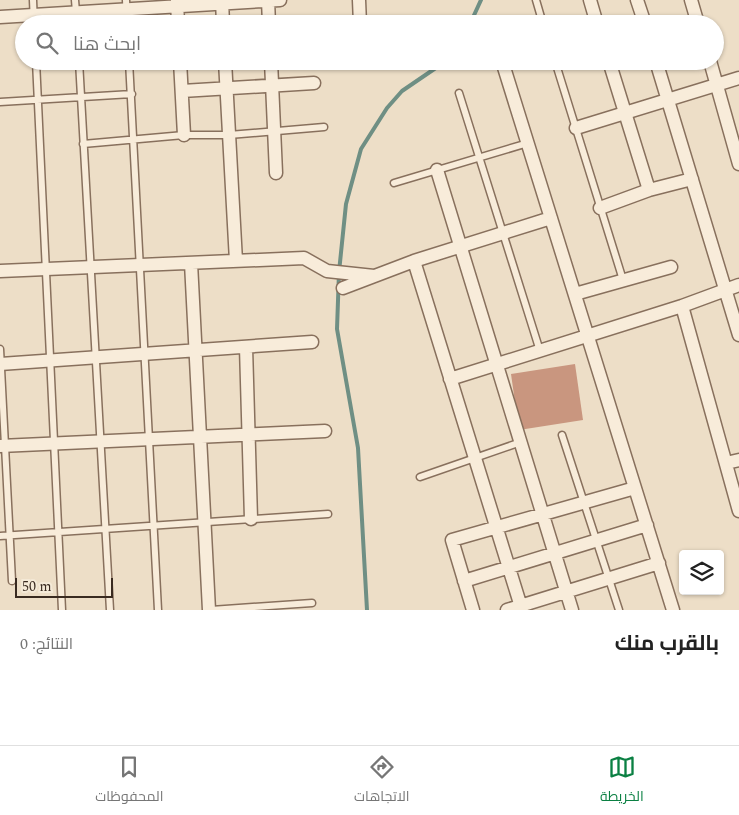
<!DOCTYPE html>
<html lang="ar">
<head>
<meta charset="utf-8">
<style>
  body { margin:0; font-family:Spectral,Cairo,serif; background:#f2f2f2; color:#222; direction:rtl }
  .controls { position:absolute; right:15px; bottom:15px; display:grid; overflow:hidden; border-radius:5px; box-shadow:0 1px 4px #0004 }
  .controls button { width:45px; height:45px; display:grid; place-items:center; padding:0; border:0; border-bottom:1px solid #e0e0e0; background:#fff; color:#222; font:25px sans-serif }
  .scale { position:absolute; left:15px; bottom:12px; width:98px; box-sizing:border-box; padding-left:5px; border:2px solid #392a20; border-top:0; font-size:14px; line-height:18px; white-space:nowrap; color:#392a20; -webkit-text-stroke:4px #f4e9d7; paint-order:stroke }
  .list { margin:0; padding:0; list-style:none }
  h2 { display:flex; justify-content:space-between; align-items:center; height:65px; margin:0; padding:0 20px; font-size:21px }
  h2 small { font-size:16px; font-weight:400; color:#767676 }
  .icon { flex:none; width:28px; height:28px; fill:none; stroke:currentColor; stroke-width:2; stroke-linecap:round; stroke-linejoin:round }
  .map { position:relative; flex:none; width:739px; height:610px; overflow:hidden; direction:ltr }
  .search { position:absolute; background:#fff; box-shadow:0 1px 4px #0004; left:15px; right:15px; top:15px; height:55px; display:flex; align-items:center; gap:12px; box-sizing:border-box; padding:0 18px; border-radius:28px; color:#767676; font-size:19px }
  .sheet { height:135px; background:#fff }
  nav { display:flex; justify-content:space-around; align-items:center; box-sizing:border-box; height:70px; border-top:1px solid #e0e0e0; background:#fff; font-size:14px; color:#767676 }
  nav a { display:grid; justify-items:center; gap:2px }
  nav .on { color:#0b8043 }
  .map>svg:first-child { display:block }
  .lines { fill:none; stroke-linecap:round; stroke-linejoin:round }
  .stream { stroke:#6f8f84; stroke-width:4 }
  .building { fill:#c9967f }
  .service-casing { stroke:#88705d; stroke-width:9 }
  .minor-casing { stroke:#88705d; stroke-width:15 }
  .service { stroke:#f8ecda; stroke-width:6 }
  .minor { stroke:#f8ecda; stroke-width:12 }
</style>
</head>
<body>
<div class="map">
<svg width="739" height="610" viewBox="0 0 739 610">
  <rect width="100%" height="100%" fill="#eddec7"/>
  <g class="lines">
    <path class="stream" d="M 470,24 L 481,0
      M 367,610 L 358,448 L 337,329 L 339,272 L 346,204 L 361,149 L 387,108 L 402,91 L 446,61"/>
  </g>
  <path class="building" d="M 575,364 L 583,420 L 519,430 L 511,374 Z"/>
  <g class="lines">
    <g class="service-casing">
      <path id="service" d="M 33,0 L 34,24
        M 75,0 L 77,24
        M 126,0 L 127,24
        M 536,0 L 543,24
        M 36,61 L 62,610
        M 79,61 L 110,610
        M 129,61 L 158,610
        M 555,61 L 623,280
        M 459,93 L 540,351
        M 0,102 L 132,94
        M 83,144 L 184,135 L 229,135 L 324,127
        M 394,183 L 528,143
        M 0,349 L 12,581
        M 562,435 L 619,610
        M 420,477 L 521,442
        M 0,536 L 328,514
        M 211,610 L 312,603"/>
    </g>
    <g class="minor-casing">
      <path id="minor" d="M 177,0 L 178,24
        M 222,0 L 223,24
        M 268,0 L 269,24
        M 359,0 L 360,24
        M 590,0 L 597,24
        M 637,0 L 645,24
        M 691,0 L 698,24
        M 0,17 L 280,0
        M 180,61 L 184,135
        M 225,61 L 236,261
        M 271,61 L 276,173
        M 502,61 L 673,610
        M 609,61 L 649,190
        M 656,61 L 739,335
        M 710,61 L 739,164
        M 182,91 L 314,83
        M 576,128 L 739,78
        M 437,170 L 572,610
        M 600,208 L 649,190 L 692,179
        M 414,261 L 522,610
        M 191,263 L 209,610
        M 0,271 L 304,258 L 327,271 L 374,276
        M 343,288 L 414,261 L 551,218
        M 575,294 L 671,267
        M 682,306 L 739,511
        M 246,347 L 251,519
        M 0,364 L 312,342
        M 450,379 L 682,306 L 739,285
        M 0,446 L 325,431
        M 726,463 L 739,460
        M 464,581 L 647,525
        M 473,610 L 452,540 L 635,488
        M 507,610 L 659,563"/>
    </g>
    <use href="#service" class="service"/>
    <use href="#minor" class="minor"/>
  </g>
</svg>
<div class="controls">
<button><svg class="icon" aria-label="layers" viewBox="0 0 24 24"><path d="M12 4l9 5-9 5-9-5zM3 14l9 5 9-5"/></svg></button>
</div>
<div class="scale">50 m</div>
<div class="search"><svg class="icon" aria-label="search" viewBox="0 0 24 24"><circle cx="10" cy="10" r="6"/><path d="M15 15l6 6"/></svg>ابحث هنا</div>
</div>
<section class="sheet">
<h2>بالقرب منك<small>النتائج: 0</small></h2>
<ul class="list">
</ul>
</section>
<nav>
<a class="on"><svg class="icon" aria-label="map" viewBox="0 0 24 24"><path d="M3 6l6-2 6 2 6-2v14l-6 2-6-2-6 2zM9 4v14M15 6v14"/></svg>الخريطة</a>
<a><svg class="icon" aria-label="directions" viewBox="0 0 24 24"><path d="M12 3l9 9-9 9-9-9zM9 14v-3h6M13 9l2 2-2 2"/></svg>الاتجاهات</a>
<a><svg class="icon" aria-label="saved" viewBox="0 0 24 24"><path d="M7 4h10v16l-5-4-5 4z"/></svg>المحفوظات</a>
</nav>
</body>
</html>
